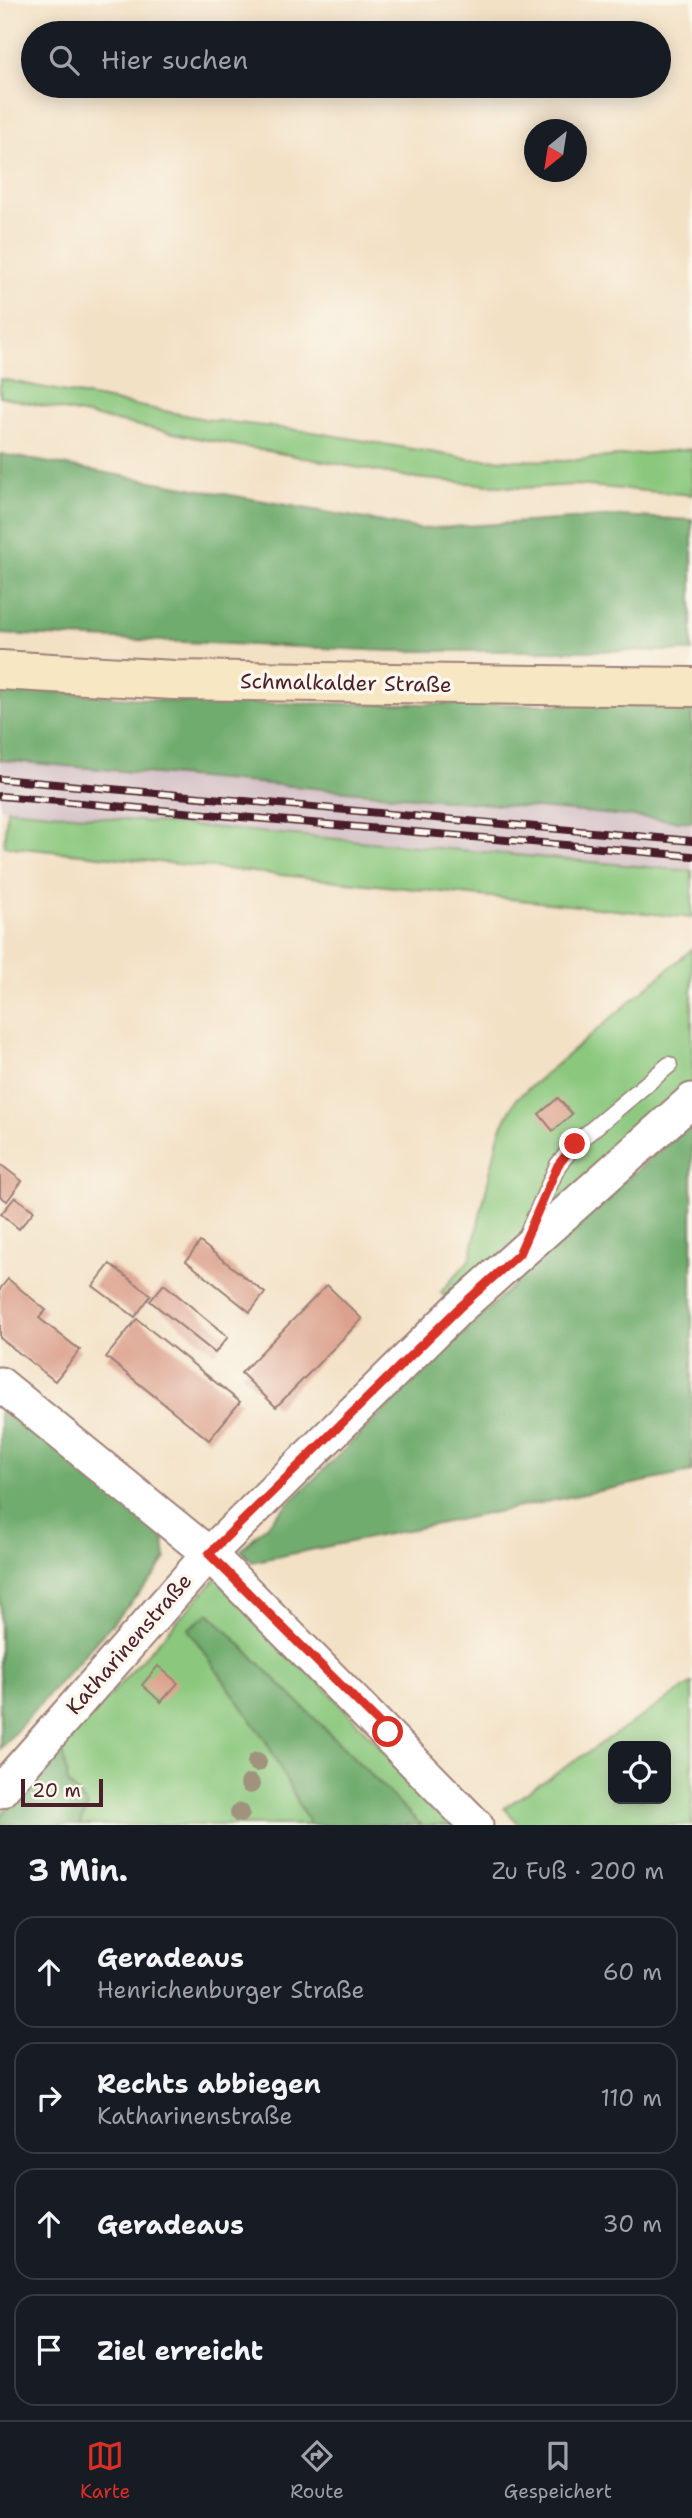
<!DOCTYPE html>
<html lang="de">
<head>
<meta charset="utf-8">
<style>
  body { margin:0; font-family:"Shantell Sans",sans-serif; background:#20242c; color:#f1f3f6 }
  .controls { position:absolute; right:21px; bottom:21px; display:grid; overflow:hidden; border-radius:14px; box-shadow:0 4px 18px #0003 }
  .controls button { width:63px; height:63px; display:grid; place-items:center; padding:0; border:0; border-bottom:2px solid #363941; background:#171b24; color:#f1f3f6; font:35px sans-serif }
  .compass { position:absolute; left:524px; top:119px; width:63px; height:63px; border-radius:50%; background:#171b24; box-shadow:0 4px 18px #0003; rotate:210deg }
  .scale { position:absolute; left:21px; bottom:18px; width:82px; box-sizing:border-box; padding-left:7px; border:4px solid #4a1f2b; border-top:0; font-size:19px; line-height:24px; white-space:nowrap; color:#4a1f2b; -webkit-text-stroke:5px #fbf7ec; paint-order:stroke }
  .stop { position:absolute; width:21px; height:21px; margin:-16px; border:5px solid #d93025; border-radius:50%; background:#fff }
  .stop.end { background:#d93025; border-color:#fff; box-shadow:0 2px 7px #0008 }
  .list { margin:0; padding:0; list-style:none }
  h2 { display:flex; justify-content:space-between; align-items:center; height:91px; margin:0; padding:0 28px; font-size:30px }
  h2 small { font-size:23px; font-weight:400; color:#9ea1a6 }
  .list li { display:grid; grid-template-columns:46px 1fr auto; gap:21px; align-items:center; box-sizing:border-box; height:112px; margin:0 14px 14px; padding:0 14px; border:2px solid #363941; border-radius:21px }
  .list b { display:block; font-size:26px; white-space:nowrap }
  .list p { margin:0; font-size:23px; white-space:nowrap; color:#9ea1a6 }
  .list em { font-size:23px; font-style:normal; color:#9ea1a6 }
  .icon { flex:none; width:38px; height:38px; fill:none; stroke:currentColor; stroke-width:2; stroke-linecap:round; stroke-linejoin:round }
  .map { position:relative; flex:none; width:692px; height:1825px; overflow:hidden }
  .search { position:absolute; background:#171b24; box-shadow:0 4px 18px #0003; left:21px; right:21px; top:21px; height:77px; display:flex; align-items:center; gap:18px; box-sizing:border-box; padding:0 24px; border-radius:38px; color:#9ea1a6; font-size:26px }
  .sheet { height:595px; background:#171b24 }
  nav { display:flex; justify-content:space-around; align-items:center; box-sizing:border-box; height:98px; border-top:2px solid #363941; background:#171b24; font-size:19px; color:#9ea1a6 }
  nav a { display:grid; justify-items:center; gap:4px }
  nav .on { color:#d93025 }
  .map>svg:first-child { display:block }
  .industrial { fill:#d2bec4 }
  .green { fill:#8bc87e; stroke:#6a7454; stroke-width:2; fill-rule:evenodd }
  .forest { fill:#70ac6d; stroke:#5d664c; stroke-width:2 }
  .building { fill:#dca08c }
  .lines { fill:none; stroke-linecap:round; stroke-linejoin:round }
  .service-casing { stroke:#9e8078; stroke-width:19 }
  .minor-casing { stroke:#9e8078; stroke-width:37 }
  .secondary-casing { stroke:#9e8078; stroke-width:42 }
  .service { stroke:#fff; stroke-width:16 }
  .minor { stroke:#fff; stroke-width:33 }
  .secondary { stroke:#f7e8c3; stroke-width:38 }
  .rail-casing { stroke:#4a1f2b; stroke-width:8 }
  .rail { stroke:#fbf7ec; stroke-width:5; stroke-dasharray:16; stroke-linecap:butt }
  .tree { fill:#a1927e }
  .route { stroke:#d93025; stroke-width:9 }
  .labels { text-anchor:middle; stroke-width:7; stroke-linejoin:round; paint-order:stroke }
  .street-label { font-size:21px; fill:#4a1f2b; stroke:#fbf7ec }
</style>
</head>
<body>
<div class="map">
<svg width="692" height="1825" viewBox="0 0 692 1825">
  <rect width="100%" height="100%" fill="#fbf7ec"/>
  <filter id="ink" filterUnits="userSpaceOnUse"><feTurbulence type="fractalNoise" baseFrequency=".0143" numOctaves="2"/><feDisplacementMap in="SourceGraphic" scale="14" xChannelSelector="R" yChannelSelector="G"/><feConvolveMatrix kernelMatrix="1 2 1 2 8 2 1 2 1" color-interpolation-filters="sRGB"/></filter>
  <filter id="wash" filterUnits="userSpaceOnUse"><feTurbulence type="fractalNoise" baseFrequency=".00686" numOctaves="4" result="noise"/><feDisplacementMap in="SourceGraphic" scale="28" xChannelSelector="R" yChannelSelector="G"/><feGaussianBlur stdDeviation="1.57" result="paint"/><feColorMatrix in="noise" values="0 0 0 0 0 0 0 0 0 0 0 0 0 0 0 0 0 1.4 0 .05"/><feComposite in="paint" operator="in"/></filter>
  <g filter="url(#wash)">
    <rect width="100%" height="100%" fill="#f3e1c6"/>
    <path class="industrial" d="M 0,760 L 692,822 L 692,871 L 0,808 Z"/>
    <path class="green" d="M 0,379 L 205,419 L 313,432 L 471,459 L 565,461 L 692,449 L 692,495 L 576,485 L 522,488 L 414,478 L 202,439 L 15,400 L 0,396 Z
      M 7,809 L 692,871 L 692,918 L 4,846 Z
      M 692,949 L 692,1089 L 454,1308 L 441,1292 L 470,1259 L 500,1130 L 516,1099 Z
      M 220,1574 L 452,1825 L 421,1825 L 209,1613 L 266,1741 L 310,1825 L 79,1825 L 88,1806 L 68,1783 L 61,1748 L 0,1816 Z
      M 692,1683 L 692,1825 L 520,1825 L 504,1808 ZM 613,1746 L 666,1746 L 666,1799 L 613,1799 Z"/>
    <path class="forest" d="M 0,454 L 421,529 L 618,516 L 692,520 L 692,651 L 392,651 L 0,634 Z
      M 0,688 L 200,703 L 692,705 L 692,822 L 0,760 Z
      M 692,1122 L 692,1472 L 252,1562 L 241,1550 L 583,1217 Z
      M 0,1404 L 163,1531 L 166,1559 L 153,1578 L 0,1749 Z
      M 209,1613 L 421,1825 L 310,1825 L 266,1741 L 188,1629 Z
      M 62,1748 L 68,1783 L 88,1806 L 79,1825 L 0,1825 L 0,1816 Z"/>
    <g id="blocks">
      <path class="building" d="M 558,1098 L 572,1114 L 553,1131 L 539,1114 Z
        M 0,1164 L 22,1181 L 7,1201 L 0,1196 Z
        M 15,1197 L 34,1211 L 19,1229 L 1,1214 Z
        M 200,1242 L 265,1293 L 250,1312 L 186,1261 Z
        M 110,1264 L 151,1295 L 135,1317 L 93,1286 Z
        M 8,1279 L 46,1310 L 39,1318 L 80,1350 L 55,1381 L 0,1338 L 0,1289 Z
        M 164,1284 L 228,1337 L 215,1353 L 150,1301 Z
        M 327,1285 L 362,1319 L 276,1407 L 241,1373 Z
        M 137,1319 L 240,1402 L 209,1440 L 106,1357 Z
        M 158,1666 L 178,1683 L 161,1702 L 142,1685 Z"/>
    </g>
  </g>
  <g filter="url(#ink)">
    <use href="#blocks" fill-opacity="0" stroke="#9e8078" stroke-width="2"/>
    <g class="lines">
      <g class="service-casing">
        <path id="service" d="M 526,1237 L 558,1165 L 575,1144 L 669,1065"/>
      </g>
      <g class="minor-casing">
        <path id="minor" d="M 0,1384 L 209,1554 L 476,1825
          M 0,1791 L 209,1554 L 459,1308 L 692,1100"/>
      </g>
      <g class="secondary-casing">
        <path id="secondary" d="M 0,670 L 174,680 L 692,687"/>
      </g>
      <use href="#service" class="service"/>
      <use href="#minor" class="minor"/>
      <use href="#secondary" class="secondary"/>
      <g class="rail-casing">
        <path id="rail" d="M 0,779 L 692,841
          M 0,796 L 692,856"/>
      </g>
      <use href="#rail" class="rail"/>
    </g>
    <g class="tree">
      <circle cx="257" cy="1762" r="10"/>
      <circle cx="250" cy="1784" r="10"/>
      <circle cx="240" cy="1813" r="10"/>
    </g>
  </g>
  <g class="lines" filter="url(#ink)">
    <path class="route" d="M 388,1732 L 209,1554 L 459,1308 L 519,1254 L 558,1165 L 575,1144"/>
  </g>
  <g class="labels">
    <g class="street-label">
      <text transform="translate(346 683) rotate(1)" y="7">Schmalkalder Straße</text>
      <text transform="translate(129 1644) rotate(-49)" y="7">Katharinenstraße</text>
    </g>
  </g>
</svg>
<div class="controls">
<button><svg class="icon" aria-label="locate" viewBox="0 0 24 24"><circle cx="12" cy="12" r="6"/><path d="M12 2v4M12 18v4M2 12h4M18 12h4"/></svg></button>
</div>
<svg class="compass" viewBox="-18 -18 36 36"><path d="M0-13l5 13h-10z" fill="#e53935"/><path d="M0 13l5-13h-10z" fill="#9ea1a6"/></svg>
<div class="scale">20 m</div>
<div class="stop" style="left:388px;top:1732px"></div>
<div class="stop end" style="left:575px;top:1144px"></div>
<div class="search"><svg class="icon" aria-label="search" viewBox="0 0 24 24"><circle cx="10" cy="10" r="6"/><path d="M15 15l6 6"/></svg>Hier suchen</div>
</div>
<section class="sheet">
<h2>3 Min.<small>Zu Fuß · 200 m</small></h2>
<ul class="list">
<li><svg class="icon" aria-label="ahead" viewBox="0 0 24 24"><path d="M12 20V5M6 11l6-6 6 6"/></svg><div><b>Geradeaus</b><p>Henrichenburger Straße</p></div><em>60 m</em></li>
<li><svg class="icon" aria-label="right" viewBox="0 0 24 24"><path d="M7 20v-9h11M14 6l5 5-5 5"/></svg><div><b>Rechts abbiegen</b><p>Katharinenstraße</p></div><em>110 m</em></li>
<li><svg class="icon" aria-label="ahead" viewBox="0 0 24 24"><path d="M12 20V5M6 11l6-6 6 6"/></svg><div><b>Geradeaus</b></div><em>30 m</em></li>
<li><svg class="icon" aria-label="arrive" viewBox="0 0 24 24"><path d="M6 21V4h12l-3 4 3 4H6"/></svg><div><b>Ziel erreicht</b></div></li>
</ul>
</section>
<nav>
<a class="on"><svg class="icon" aria-label="map" viewBox="0 0 24 24"><path d="M3 6l6-2 6 2 6-2v14l-6 2-6-2-6 2zM9 4v14M15 6v14"/></svg>Karte</a>
<a><svg class="icon" aria-label="directions" viewBox="0 0 24 24"><path d="M12 3l9 9-9 9-9-9zM9 14v-3h6M13 9l2 2-2 2"/></svg>Route</a>
<a><svg class="icon" aria-label="saved" viewBox="0 0 24 24"><path d="M7 4h10v16l-5-4-5 4z"/></svg>Gespeichert</a>
</nav>
</body>
</html>
